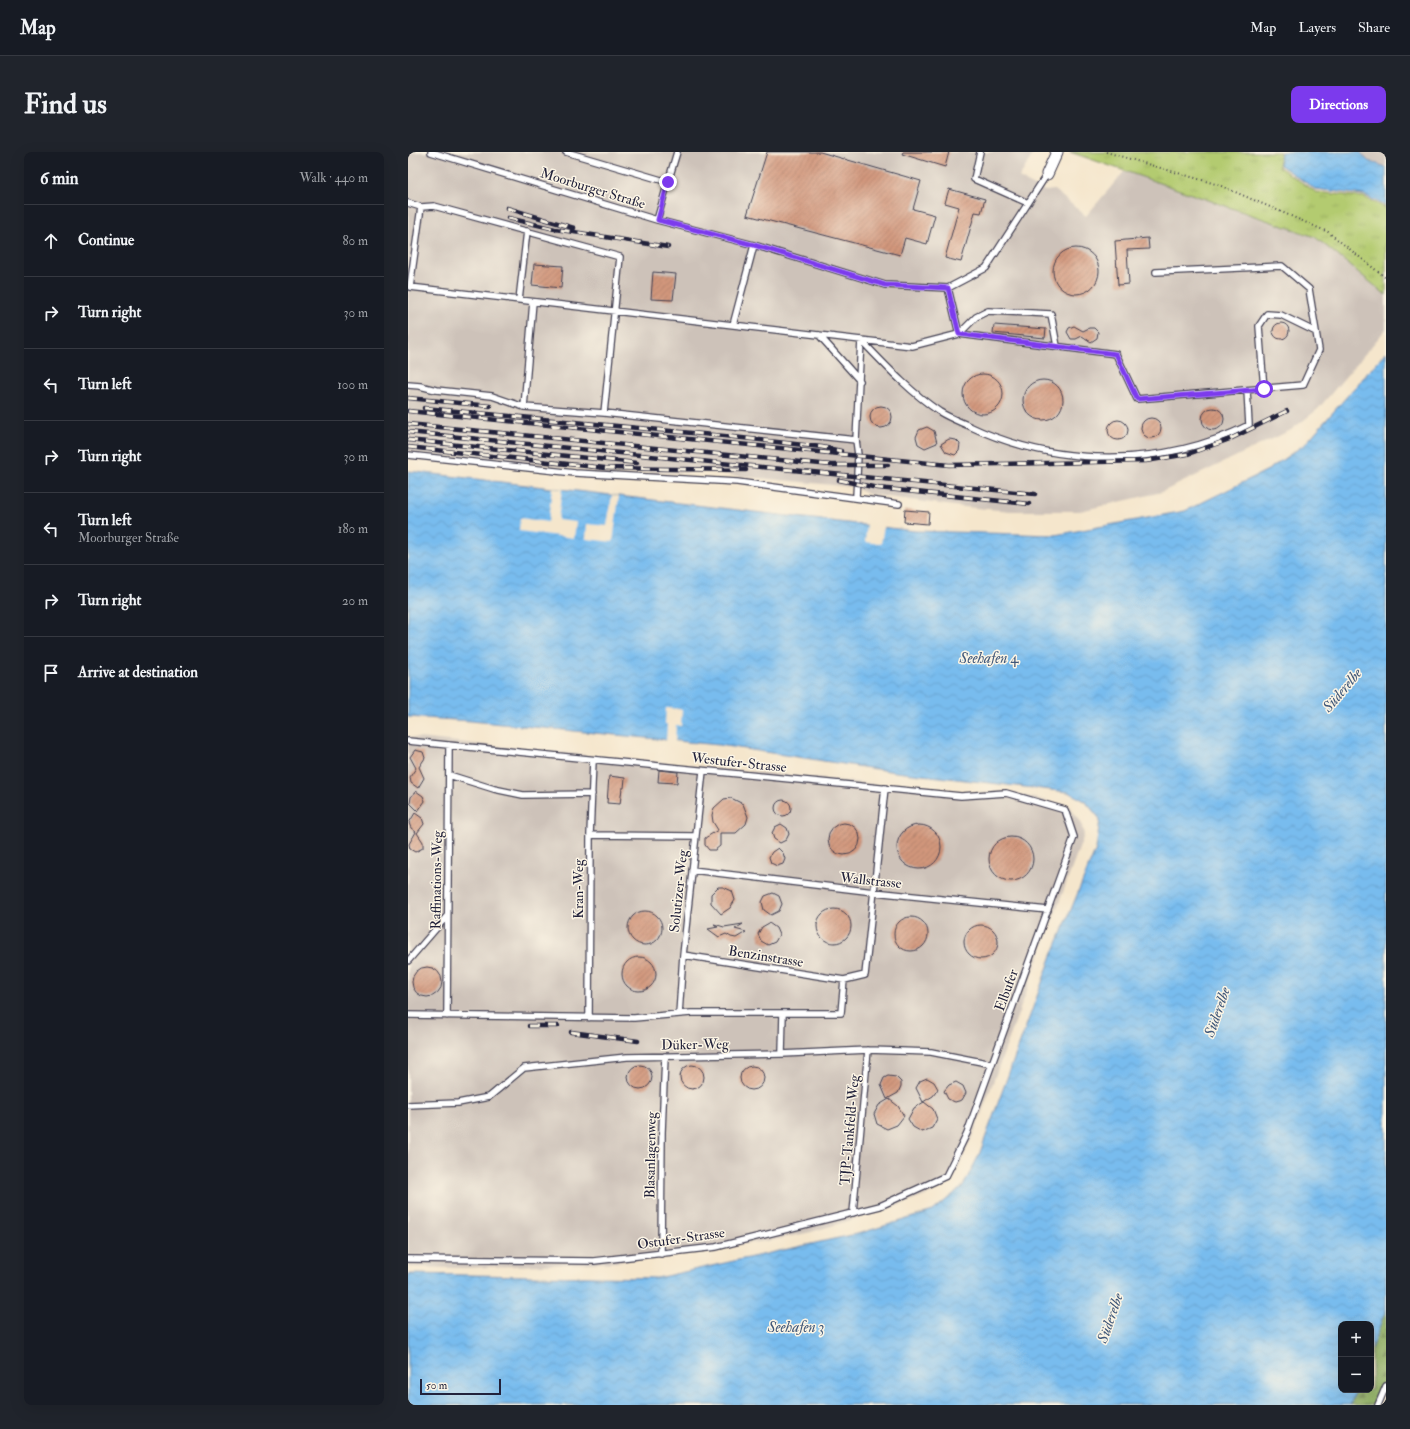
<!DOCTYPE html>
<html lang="en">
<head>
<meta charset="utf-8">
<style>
  body { margin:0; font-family:"IM FELL Double Pica",serif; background:#20242c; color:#f1f3f6 }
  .controls { position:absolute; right:12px; bottom:12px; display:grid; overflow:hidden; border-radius:8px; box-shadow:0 4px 16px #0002 }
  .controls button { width:36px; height:36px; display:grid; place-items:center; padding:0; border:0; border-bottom:1px solid #363941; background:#171b24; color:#f1f3f6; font:20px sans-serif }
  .scale { position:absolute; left:12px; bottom:10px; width:81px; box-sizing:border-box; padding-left:4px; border:2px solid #22223b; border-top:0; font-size:11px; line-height:14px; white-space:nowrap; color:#22223b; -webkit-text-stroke:3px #fcf5e5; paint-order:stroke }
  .stop { position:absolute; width:12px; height:12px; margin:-9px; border:3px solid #7c3aed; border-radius:50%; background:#fff }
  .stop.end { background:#7c3aed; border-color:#fff; box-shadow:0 1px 4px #0008 }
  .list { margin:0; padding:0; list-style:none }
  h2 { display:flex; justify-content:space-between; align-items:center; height:52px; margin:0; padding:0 16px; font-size:17px }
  h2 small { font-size:13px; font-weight:400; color:#9ea1a6 }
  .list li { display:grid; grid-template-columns:26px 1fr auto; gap:12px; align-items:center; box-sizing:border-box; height:72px; padding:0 16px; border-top:1px solid #363941 }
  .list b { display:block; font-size:15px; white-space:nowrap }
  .list p { margin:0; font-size:13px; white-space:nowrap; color:#9ea1a6 }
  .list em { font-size:13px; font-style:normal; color:#9ea1a6 }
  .icon { flex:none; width:22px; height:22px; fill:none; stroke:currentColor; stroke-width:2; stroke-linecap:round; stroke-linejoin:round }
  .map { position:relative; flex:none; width:978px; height:1253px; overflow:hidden; border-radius:8px }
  header { display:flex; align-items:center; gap:24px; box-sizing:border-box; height:56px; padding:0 20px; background:#171b24; border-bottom:1px solid #363941 }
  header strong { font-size:19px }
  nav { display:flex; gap:22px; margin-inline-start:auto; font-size:14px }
  .intro { display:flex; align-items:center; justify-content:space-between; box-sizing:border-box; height:96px; padding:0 24px }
  h1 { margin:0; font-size:28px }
  .button { padding:10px 18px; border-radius:8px; background:#7c3aed; color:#fff; font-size:14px; font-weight:700 }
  main { display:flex; gap:24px; padding:0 24px }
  aside { flex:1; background:#171b24; border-radius:8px; box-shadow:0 4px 16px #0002 }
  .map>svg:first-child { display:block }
  .industrial { fill:#cdc2b9 }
  .grass { fill:url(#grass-tufts); stroke:#6a7656 }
  .forest { fill:url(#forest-firs); stroke:#58684e }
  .water { fill:url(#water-waves); stroke:#4d6f94 }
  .pier { fill:#f5e6cc }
  .building { fill:url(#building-hatch) }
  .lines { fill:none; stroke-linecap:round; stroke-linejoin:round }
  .service-casing { stroke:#423f51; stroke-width:8 }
  .minor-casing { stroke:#423f51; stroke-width:13 }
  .path { stroke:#423f51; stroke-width:2; stroke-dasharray:1 3; stroke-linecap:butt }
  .service { stroke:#fff; stroke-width:5.5 }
  .minor { stroke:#fff; stroke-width:11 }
  .rail-casing { stroke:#22223b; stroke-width:4.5 }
  .rail { stroke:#fcf5e5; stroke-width:3; stroke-dasharray:9; stroke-linecap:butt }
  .route { stroke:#7c3aed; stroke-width:5 }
  .labels { text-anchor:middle; stroke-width:3; stroke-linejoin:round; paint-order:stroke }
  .street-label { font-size:14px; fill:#22223b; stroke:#fcf5e5 }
  .water-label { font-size:15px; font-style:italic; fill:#40587a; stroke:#fcf5e5 }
</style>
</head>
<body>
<header>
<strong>Map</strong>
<nav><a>Map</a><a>Layers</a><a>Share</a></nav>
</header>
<div class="intro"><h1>Find us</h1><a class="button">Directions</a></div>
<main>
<aside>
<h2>6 min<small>Walk · 440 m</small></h2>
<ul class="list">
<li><svg class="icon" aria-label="ahead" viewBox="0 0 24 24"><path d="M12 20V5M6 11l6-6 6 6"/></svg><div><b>Continue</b></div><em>80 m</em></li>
<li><svg class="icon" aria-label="right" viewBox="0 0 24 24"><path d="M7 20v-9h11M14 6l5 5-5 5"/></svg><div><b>Turn right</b></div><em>30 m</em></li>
<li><svg class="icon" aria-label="left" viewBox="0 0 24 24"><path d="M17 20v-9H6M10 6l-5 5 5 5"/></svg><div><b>Turn left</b></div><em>100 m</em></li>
<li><svg class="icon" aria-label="right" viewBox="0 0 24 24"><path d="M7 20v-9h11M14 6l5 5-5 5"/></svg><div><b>Turn right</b></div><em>30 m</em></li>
<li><svg class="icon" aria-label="left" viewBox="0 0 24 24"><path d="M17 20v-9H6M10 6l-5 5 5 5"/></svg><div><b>Turn left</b><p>Moorburger Straße</p></div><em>180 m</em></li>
<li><svg class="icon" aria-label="right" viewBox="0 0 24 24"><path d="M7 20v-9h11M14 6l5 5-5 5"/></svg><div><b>Turn right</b></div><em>20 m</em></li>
<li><svg class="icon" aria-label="arrive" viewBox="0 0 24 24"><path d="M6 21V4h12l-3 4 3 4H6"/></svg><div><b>Arrive at destination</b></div></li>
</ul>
</aside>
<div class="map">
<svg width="978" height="1253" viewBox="0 0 978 1253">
  <defs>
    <pattern id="grass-tufts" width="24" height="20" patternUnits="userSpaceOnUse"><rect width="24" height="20" fill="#b3cb70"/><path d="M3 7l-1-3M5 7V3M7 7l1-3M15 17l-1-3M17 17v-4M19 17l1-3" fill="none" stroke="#9aae62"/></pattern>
    <pattern id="forest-firs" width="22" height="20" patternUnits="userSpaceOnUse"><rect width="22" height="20" fill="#8eaf62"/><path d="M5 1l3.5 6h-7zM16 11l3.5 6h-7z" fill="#748e52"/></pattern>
    <pattern id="water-waves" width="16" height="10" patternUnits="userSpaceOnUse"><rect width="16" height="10" fill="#78bcee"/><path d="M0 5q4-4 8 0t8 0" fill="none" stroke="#68a1cd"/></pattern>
    <pattern id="building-hatch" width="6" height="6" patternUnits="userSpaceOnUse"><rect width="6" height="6" fill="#d1967b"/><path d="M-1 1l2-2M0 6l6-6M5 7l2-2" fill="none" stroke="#a97a66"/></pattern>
  </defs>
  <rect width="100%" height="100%" fill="#fcf5e5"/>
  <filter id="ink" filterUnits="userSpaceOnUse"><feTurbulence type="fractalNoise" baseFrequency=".025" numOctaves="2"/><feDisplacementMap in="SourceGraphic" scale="8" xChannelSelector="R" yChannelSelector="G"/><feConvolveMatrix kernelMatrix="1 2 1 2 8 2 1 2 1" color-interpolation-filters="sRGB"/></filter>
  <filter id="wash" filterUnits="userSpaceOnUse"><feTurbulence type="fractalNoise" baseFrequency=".012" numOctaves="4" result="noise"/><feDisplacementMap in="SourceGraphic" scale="16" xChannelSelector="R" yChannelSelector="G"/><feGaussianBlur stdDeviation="0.9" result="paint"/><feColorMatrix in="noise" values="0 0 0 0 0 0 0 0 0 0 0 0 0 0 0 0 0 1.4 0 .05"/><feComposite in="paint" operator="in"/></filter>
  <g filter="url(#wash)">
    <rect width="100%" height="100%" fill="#f5e6cc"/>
    <path class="industrial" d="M 0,0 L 626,0 L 611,26 L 637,39 L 646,38 L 678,64 L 721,14 L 916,87 L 978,141 L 978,177 L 910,257 L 883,278 L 754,340 L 672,359 L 602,359 L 546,354 L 460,342 L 445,335 L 299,321 L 225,321 L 0,301 Z
      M 952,0 L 978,0 L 978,15 L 960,9 Z
      M 0,585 L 546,640 L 564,641 L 596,639 L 639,649 L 640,651 L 661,654 L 673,670 L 676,683 L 570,971 L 548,1022 L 539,1032 L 525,1041 L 501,1050 L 403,1080 L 365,1088 L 210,1110 L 56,1116 L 0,1115 Z"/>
    <path class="grass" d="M 662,0 L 872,0 L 871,15 L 908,40 L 956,45 L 978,56 L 978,143 L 907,85 Z"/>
    <path class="forest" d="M 978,1157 L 978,1224 L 966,1253 L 942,1253 L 948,1238 L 963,1238 L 963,1197 Z"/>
    <path class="water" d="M 873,0 L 952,0 L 960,9 L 978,15 L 978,54 L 956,43 L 907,37 L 872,13 Z
      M 978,200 L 978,1157 L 963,1197 L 963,1172 L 933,1172 L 933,1238 L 948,1238 L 942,1253 L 0,1253 L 0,1122 L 249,1126 L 453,1081 L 525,1059 L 555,1034 L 571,1003 L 643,806 L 688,697 L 692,667 L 677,649 L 660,640 L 488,620 L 311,593 L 63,569 L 0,565 L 0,319 L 507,379 L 647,383 L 777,359 L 860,318 L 897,292 Z"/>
    <path class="pier" d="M 144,336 L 154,337 L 150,368 L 168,370 L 166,386 L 111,379 L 112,366 L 140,370 Z
      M 204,343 L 211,344 L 205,390 L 178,387 L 179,372 L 199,374 Z
      M 459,371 L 476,373 L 473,392 L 457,390 Z
      M 258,556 L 274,557 L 273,574 L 268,573 L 267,591 L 258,590 L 259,572 L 257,572 Z"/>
    <g id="blocks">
      <path class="building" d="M 359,0 L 412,0 L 513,29 L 505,57 L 527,63 L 519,92 L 497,86 L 492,103 L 339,63 Z
        M 495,0 L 541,0 L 537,15 L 494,2 Z
        M 541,37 L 577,47 L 573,61 L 567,60 L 553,110 L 537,106 L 551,55 L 537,51 Z
        M 740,86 L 741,97 L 719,98 L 721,132 L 710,133 L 707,89 Z
        M645 119a23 23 0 1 1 46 0a23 23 0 1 1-46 0Z
        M 126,112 L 155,114 L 153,136 L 124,133 Z
        M 245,120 L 268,122 L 265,148 L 243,147 Z
        M865 179a8 8 0 1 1 16 0a8 8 0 1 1-16 0Z
        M 586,173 L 638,177 L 637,186 L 585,181 Z
        M 666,174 L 675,179 L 681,176 L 686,176 L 690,180 L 689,186 L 683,190 L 674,184 L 668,187 L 663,187 L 659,180 L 661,176 Z
        M555 242a20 20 0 1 1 40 0a20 20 0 1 1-40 0Z
        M615 248a20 20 0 1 1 40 0a20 20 0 1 1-40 0Z
        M462 265a11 11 0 1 1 22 0a11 11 0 1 1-22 0Z
        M794 267a11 11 0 1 1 22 0a11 11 0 1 1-22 0Z
        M733 276a10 10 0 1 1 20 0a10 10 0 1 1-20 0Z
        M700 278a10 10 0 1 1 20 0a10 10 0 1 1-20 0Z
        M 519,275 L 526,279 L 529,291 L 517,296 L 510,292 L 508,285 L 511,278 Z
        M 541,287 L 548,288 L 552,292 L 551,299 L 547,303 L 538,300 L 533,292 Z
        M 497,358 L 521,360 L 520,372 L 496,370 Z
        M 7,598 L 15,600 L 17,606 L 11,615 L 16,626 L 10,636 L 3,631 L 2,625 L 8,616 L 2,605 Z
        M 251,618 L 270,620 L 269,631 L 250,630 Z
        M 201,624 L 217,626 L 216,636 L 214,636 L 212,652 L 199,651 Z
        M 8,639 L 15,644 L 17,649 L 10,659 L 2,651 L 3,645 Z
        M 323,646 L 335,652 L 340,665 L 338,672 L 328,681 L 312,681 L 312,694 L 307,698 L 301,698 L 297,693 L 297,686 L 310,678 L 305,670 L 304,663 L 306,656 L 316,647 Z
        M367 656a8 8 0 1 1 16 0a8 8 0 1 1-16 0Z
        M 7,661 L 14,666 L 16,672 L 9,681 L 15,690 L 15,696 L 7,700 L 2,697 L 1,692 L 8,680 L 3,676 L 1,671 Z
        M420 687a16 16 0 1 1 32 0a16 16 0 1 1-32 0Z
        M 373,672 L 379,676 L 381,682 L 378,688 L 372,691 L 366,687 L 364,681 L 367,675 Z
        M489 695a22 22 0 1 1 44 0a22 22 0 1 1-44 0Z
        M581 707a22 22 0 1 1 44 0a22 22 0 1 1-44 0Z
        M 370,696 L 375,701 L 377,707 L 375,712 L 369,714 L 363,711 L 361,705 L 364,700 Z
        M 310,735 L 315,735 L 324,739 L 327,748 L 322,756 L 313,762 L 303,751 L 303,742 Z
        M 365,741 L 371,744 L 374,752 L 371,759 L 363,763 L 356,758 L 354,750 L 357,744 Z
        M409 774a17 17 0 1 1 34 0a17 17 0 1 1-34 0Z
        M220 776a17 17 0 1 1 34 0a17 17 0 1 1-34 0Z
        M486 782a17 17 0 1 1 34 0a17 17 0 1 1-34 0Z
        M 361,771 L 368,776 L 371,783 L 367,790 L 360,793 L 353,789 L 350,782 L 354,775 Z
        M 306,772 L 316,775 L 335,772 L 327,777 L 338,780 L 328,786 L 323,785 L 318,782 L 311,785 L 300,777 L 310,775 Z
        M556 790a17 17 0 1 1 34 0a17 17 0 1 1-34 0Z
        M214 822a17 17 0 1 1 34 0a17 17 0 1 1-34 0Z
        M4 830a15 15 0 1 1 30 0a15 15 0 1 1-30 0Z
        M220 925a12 12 0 1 1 24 0a12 12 0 1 1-24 0Z
        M272 925a12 12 0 1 1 24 0a12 12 0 1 1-24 0Z
        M332 926a12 12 0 1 1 24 0a12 12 0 1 1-24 0Z
        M 480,924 L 488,925 L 493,930 L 493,934 L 490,941 L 479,947 L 473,933 L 476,926 Z
        M 519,926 L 526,930 L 530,937 L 525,944 L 515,950 L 508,936 L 512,929 Z
        M 548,930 L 555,934 L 558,941 L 554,948 L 547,950 L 540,947 L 536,939 L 541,933 Z
        M 481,947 L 490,954 L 496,964 L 489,973 L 479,977 L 469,972 L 466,962 L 471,953 Z
        M 516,950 L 525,957 L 529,967 L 524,976 L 514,980 L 505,975 L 500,967 L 506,956 Z"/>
    </g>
  </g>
  <g filter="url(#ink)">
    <use href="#blocks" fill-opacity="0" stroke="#423f51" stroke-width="1"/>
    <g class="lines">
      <g class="service-casing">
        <path id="service" d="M 23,0 L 249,68 L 346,93 L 477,133 L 540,136 L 578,116 L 639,22
          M 158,0 L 260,30 L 249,68
          M 572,0 L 566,27 L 620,51
          M 260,30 L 269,0
          M 0,51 L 13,55 L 2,135 L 504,194 L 551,182 L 568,165 L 580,159 L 643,162 L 649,194
          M 13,55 L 26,54 L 212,105 L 196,261
          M 540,136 L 551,182 L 708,202 L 729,247 L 895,233 L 911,198 L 901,137 L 874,114 L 748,120
          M 111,148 L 119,79
          M 325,173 L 346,93
          M 411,183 L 452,229
          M 453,188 C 478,214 502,240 532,260 C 540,265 550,269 559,273 C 647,315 753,317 841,273 L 839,238
          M 0,233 L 12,234 L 28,238 L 84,244 L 116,255 L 196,261 L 448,288
          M 856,237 L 851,174 L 859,162 L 873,163 L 908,180
          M 116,255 L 125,150
          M 0,303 L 167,321 L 329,330 L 491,352
          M 448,345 L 450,303 L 448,288 L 453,188
          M 0,589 L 553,644 L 598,641 L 657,658 L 666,685 L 559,981 L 538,1024 L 472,1054 L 308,1095 L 186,1109 L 0,1107
          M 41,623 L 86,637 L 115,643 L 184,642
          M 182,683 L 288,684
          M 284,718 L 466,740 L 640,758
          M 275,803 L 436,828 L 457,823 L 477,636
          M 0,809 L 39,764
          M 271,862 L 275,803 L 295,619
          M 0,863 L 226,866 L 283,861 L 433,861 L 436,828
          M 39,864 L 41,593
          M 181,866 L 182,683 L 185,608
          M 374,902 L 375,861
          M 0,953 L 50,951 L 81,945 L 116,916 L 219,905 L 374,902 L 460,898 L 523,900 L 584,912
          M 445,1061 L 460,898
          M 253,1102 L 254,980 L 257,904
          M 970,1253 L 978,1234"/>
      </g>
      <g class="minor-casing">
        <path id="minor" d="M 639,22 L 649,0"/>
      </g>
      <path class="path" d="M 698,0 L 811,33 L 920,80 L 978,126"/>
      <use href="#service" class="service"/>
      <use href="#minor" class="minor"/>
      <g class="rail-casing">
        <path id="rail" d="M 99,56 L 166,76
          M 100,66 L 147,77 L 260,95
          M 0,246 L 82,254
          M 16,256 L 316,284 L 414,295 L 433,299
          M 0,259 L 541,313 L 738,309 L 780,302 L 822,287 L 879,259
          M 0,272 L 423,313 L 480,313
          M 0,280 L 627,342
          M 0,288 L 229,311
          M 0,295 L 197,316 L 338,318
          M 431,328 L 470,336 L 621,352
          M 121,874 L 150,874
          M 163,880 L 230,889"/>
      </g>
      <use href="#rail" class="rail"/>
    </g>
  </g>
  <g class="lines" filter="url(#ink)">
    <path class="route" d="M 260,30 L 250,68 L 346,93 L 477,133 L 540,136 L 551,182 L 708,202 L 729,247 L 856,237"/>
  </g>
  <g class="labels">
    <g class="street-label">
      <text transform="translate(185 36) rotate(17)" y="5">Moorburger Straße</text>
      <text transform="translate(331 610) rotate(6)" y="5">Westufer-Strasse</text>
      <text transform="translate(28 728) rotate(-89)" y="5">Raffinations-Weg</text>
      <text transform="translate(463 728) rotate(6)" y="5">Wallstrasse</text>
      <text transform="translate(170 737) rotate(-90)" y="5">Kran-Weg</text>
      <text transform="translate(270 739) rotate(-84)" y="5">Solutizer-Weg</text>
      <text transform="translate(358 804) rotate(9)" y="5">Benzinstrasse</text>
      <text transform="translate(598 838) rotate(-70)" y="5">Elbufer</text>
      <text transform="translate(287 892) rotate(-1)" y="5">Düker-Weg</text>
      <text transform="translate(441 978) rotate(-85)" y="5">TJP-Tankfeld-Weg</text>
      <text transform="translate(242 1003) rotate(-89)" y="5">Blasanlagenweg</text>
      <text transform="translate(273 1086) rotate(-8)" y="5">Ostufer-Strasse</text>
    </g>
    <g class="water-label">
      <text x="581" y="511">Seehafen 4</text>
      <text transform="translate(934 538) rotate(-50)" y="5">Süderelbe</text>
      <text transform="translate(809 860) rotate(-71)" y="5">Süderelbe</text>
      <text transform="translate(702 1166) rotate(-71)" y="5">Süderelbe</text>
      <text x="388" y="1180">Seehafen 3</text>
    </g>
  </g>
</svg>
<div class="controls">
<button>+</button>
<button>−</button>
</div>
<div class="scale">50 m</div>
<div class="stop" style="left:856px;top:237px"></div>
<div class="stop end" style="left:260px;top:30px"></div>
</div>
</main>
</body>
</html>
